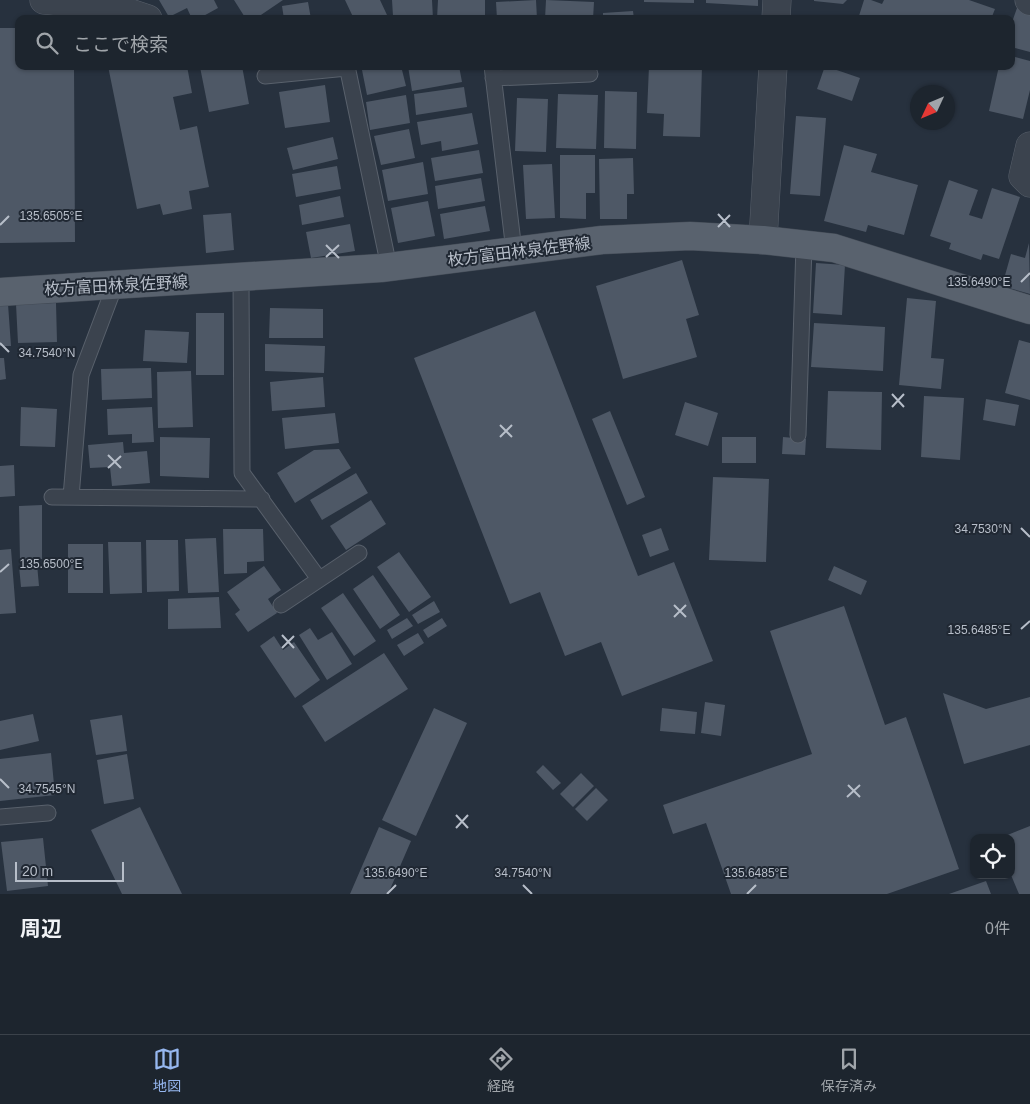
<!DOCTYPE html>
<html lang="ja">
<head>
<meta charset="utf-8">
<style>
  body { margin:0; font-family:Arial,"Noto Sans JP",sans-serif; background:#2a313a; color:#f1f3f6 }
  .controls { position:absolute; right:15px; bottom:15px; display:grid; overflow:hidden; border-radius:10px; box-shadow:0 1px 4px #0004 }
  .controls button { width:45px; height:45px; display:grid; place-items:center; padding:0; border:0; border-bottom:1px solid #3b424a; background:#1d252e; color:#f1f3f6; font:25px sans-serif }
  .compass { position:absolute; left:910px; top:85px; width:45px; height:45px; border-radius:50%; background:#1d252e; box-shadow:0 1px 4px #0004; rotate:226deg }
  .scale { position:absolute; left:15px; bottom:12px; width:109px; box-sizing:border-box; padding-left:5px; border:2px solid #b7bec9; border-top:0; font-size:14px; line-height:18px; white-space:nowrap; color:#b7bec9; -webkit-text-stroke:4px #202833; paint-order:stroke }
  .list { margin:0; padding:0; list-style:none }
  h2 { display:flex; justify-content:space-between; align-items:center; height:65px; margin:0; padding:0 20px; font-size:21px }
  h2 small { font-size:16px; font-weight:400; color:#a0a5aa }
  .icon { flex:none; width:28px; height:28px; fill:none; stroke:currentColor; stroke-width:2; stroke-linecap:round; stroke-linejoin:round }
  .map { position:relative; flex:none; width:1030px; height:894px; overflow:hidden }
  .search { position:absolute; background:#1d252e; box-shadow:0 1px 4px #0004; left:15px; right:15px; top:15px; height:55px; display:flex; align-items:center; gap:12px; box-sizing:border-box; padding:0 18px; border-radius:10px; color:#a0a5aa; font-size:19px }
  .sheet { height:140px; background:#1d252e }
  nav { display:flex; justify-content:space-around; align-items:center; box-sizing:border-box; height:70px; border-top:1px solid #3b424a; background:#1d252e; font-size:14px; color:#a0a5aa }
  nav a { display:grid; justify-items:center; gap:2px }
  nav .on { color:#96b7ef }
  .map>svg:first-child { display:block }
  .building { fill:#4e5866 }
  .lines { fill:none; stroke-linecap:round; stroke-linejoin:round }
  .lane-casing { stroke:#59616c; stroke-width:17 }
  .street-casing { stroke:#59616c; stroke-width:29 }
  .primary-casing { stroke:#444c57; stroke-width:29 }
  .lane { stroke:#3b434e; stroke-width:15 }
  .street { stroke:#3b434e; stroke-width:28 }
  .primary { stroke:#59626e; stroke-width:28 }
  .ticks { fill:none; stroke:#b7bec9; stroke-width:2 }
  .labels { text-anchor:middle; stroke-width:4; stroke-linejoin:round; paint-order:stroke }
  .street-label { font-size:16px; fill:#b7bec9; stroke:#202833 }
  .ticks-label { font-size:12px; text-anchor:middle; fill:#b7bec9; stroke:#202833; stroke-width:4; stroke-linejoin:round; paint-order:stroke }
</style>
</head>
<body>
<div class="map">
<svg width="1030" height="894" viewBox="0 0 1030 894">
  <rect width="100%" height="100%" fill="#27313e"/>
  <path class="building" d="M 159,0 L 214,0 L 218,8 L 198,19 L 192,19 L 187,8 L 169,17 Z
    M 234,0 L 283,0 L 255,19 L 246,19 Z
    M 345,0 L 380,0 L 387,15 L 379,19 L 354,19 Z
    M 392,0 L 432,0 L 433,19 L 394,19 L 393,16 Z
    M 438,0 L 485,0 L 485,19 L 437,19 Z
    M 536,0 L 537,19 L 497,19 L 496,2 Z
    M 546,0 L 594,2 L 593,19 L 545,19 Z
    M 644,0 L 694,0 L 694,3 L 644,2 Z
    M 706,0 L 758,0 L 758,6 L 706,3 Z
    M 814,0 L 847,0 L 843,4 L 814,1 Z
    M 864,0 L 871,0 L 882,4 L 884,0 L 969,0 L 995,9 L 991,19 L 858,19 Z
    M 308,2 L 311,19 L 284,19 L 282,6 Z
    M 1017,8 L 1030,11 L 1030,52 L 1011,47 L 1011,25 Z
    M 633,11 L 634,19 L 603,19 L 603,13 Z
    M 0,28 L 19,28 L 19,66 L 74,66 L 75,242 L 0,243 Z
    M 1011,56 L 1030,61 L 1030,90 L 1023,119 L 989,111 L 999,66 L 1011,66 Z
    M 108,66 L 187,66 L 192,93 L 173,97 L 180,130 L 197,126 L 209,187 L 189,191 L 192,209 L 163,215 L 160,204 L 137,209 Z
    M 242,66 L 249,104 L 209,112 L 200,67 Z
    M 380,66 L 401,66 L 406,86 L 367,95 L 362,70 Z
    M 408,66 L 459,66 L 462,82 L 412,91 Z
    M 649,66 L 702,66 L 700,137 L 663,136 L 664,114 L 647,113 Z
    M 825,66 L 860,78 L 852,101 L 817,89 Z
    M 325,85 L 330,122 L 285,128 L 279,92 Z
    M 464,87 L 467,107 L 416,115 L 414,94 Z
    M 605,91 L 637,92 L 636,149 L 604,148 Z
    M 558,94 L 598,95 L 596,149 L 556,148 Z
    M 406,95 L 410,123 L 370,130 L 366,102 Z
    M 517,98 L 548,99 L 546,152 L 515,151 Z
    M 472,113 L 478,144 L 442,151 L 441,141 L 421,145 L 417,122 Z
    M 796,116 L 826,118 L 820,196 L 790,194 Z
    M 409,129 L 415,158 L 381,165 L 374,136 Z
    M 333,137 L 338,159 L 293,170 L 287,148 Z
    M 844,145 L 877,154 L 871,172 L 918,185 L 904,235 L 868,225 L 866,232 L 824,221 Z
    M 479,150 L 483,173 L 435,181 L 431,158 Z
    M 560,155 L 595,155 L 595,193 L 586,193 L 586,219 L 560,218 Z
    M 633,158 L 634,194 L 627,194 L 627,219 L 600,219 L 599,159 Z
    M 423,162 L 428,194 L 388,201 L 382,170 Z
    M 552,164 L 555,218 L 526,219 L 523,165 Z
    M 337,166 L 341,189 L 296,197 L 292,174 Z
    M 481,178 L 485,201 L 438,209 L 435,186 Z
    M 949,180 L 978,190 L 969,215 L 982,219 L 992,188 L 1020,197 L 999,259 L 983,254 L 981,260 L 949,249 L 951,243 L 930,236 Z
    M 340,196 L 344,217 L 302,225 L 299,205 Z
    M 428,201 L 435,236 L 398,243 L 391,208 Z
    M 485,206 L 490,231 L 444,239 L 440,214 Z
    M 231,213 L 234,250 L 206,253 L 203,215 Z
    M 350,224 L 355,251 L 311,258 L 306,232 Z
    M 1029,243 L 1030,294 L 1002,286 L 1011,254 L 1025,258 Z
    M 682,260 L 699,315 L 686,319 L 697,357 L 623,379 L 596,286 Z
    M 816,263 L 845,265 L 842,315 L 813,313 Z
    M 907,298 L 936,301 L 931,358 L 944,359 L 941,389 L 899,385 Z
    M 56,303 L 57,342 L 18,343 L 16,304 Z
    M 8,304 L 11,346 L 0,346 L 0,305 Z
    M 270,308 L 323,309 L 323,338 L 269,338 Z
    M 535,311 L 638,576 L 674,562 L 713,661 L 622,696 L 601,642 L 565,656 L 540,592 L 510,604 L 414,358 Z
    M 196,313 L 224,313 L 224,375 L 196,375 Z
    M 814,323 L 885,327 L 883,371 L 811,367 Z
    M 145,330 L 189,332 L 187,363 L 143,361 Z
    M 1019,340 L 1030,343 L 1030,400 L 1005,393 Z
    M 265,344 L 325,346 L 324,373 L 265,371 Z
    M 0,358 L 4,358 L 6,379 L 0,380 Z
    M 151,368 L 152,398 L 102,400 L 101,369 Z
    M 191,371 L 193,427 L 158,428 L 157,372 Z
    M 323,377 L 325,407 L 272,411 L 270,382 Z
    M 828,391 L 882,392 L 881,450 L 826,448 Z
    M 924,396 L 964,398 L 960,460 L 921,457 Z
    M 986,399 L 1019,405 L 1015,426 L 983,420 Z
    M 685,402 L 718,413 L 708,446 L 675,435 Z
    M 21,407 L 57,409 L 55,447 L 20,446 Z
    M 152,407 L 154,442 L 132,443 L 132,434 L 108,435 L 107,409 Z
    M 610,411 L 645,497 L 627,505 L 592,419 Z
    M 335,413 L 339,443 L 285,449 L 282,418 Z
    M 160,437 L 210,438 L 209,478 L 160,476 Z
    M 722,437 L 756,437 L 756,463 L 722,463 Z
    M 783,437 L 806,439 L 805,455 L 782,454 Z
    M 123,442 L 124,453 L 147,451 L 150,483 L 112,486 L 110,467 L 90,468 L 88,445 Z
    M 339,449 L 351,468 L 295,503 L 277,473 L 314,450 Z
    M 14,465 L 15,496 L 0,497 L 0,466 Z
    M 356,473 L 368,493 L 322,520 L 310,500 Z
    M 713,477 L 769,479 L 766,562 L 709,560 Z
    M 371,500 L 386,524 L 346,550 L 330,526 Z
    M 42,505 L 42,559 L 20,560 L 19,506 Z
    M 661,528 L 669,550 L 650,557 L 642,535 Z
    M 223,529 L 263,529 L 264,561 L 247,562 L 247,573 L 224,574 Z
    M 216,538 L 219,592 L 188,593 L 185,539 Z
    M 146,540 L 178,540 L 179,591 L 147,592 Z
    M 108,542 L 141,542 L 142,593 L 110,594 Z
    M 68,544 L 103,544 L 103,593 L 68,593 Z
    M 11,549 L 16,613 L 0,614 L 0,550 Z
    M 399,552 L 431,597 L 409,612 L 377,567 Z
    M 37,564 L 39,586 L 21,587 L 19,566 Z
    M 264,566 L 281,590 L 268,599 L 277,613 L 248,632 L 235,614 L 240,610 L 227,592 Z
    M 834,566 L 867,581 L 861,595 L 828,580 Z
    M 373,575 L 400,615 L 380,629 L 353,589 Z
    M 343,593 L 376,641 L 354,656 L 321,608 Z
    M 219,597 L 221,628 L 168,629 L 168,599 Z
    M 434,601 L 440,612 L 418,624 L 412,615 Z
    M 844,606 L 885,725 L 906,717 L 959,869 L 887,894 L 731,894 L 706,823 L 673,834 L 663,805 L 812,754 L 770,631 Z
    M 407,618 L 413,626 L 392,639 L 387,630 Z
    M 442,618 L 447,626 L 428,638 L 423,630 Z
    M 310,628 L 318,640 L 332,632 L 352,664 L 327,680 L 299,635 Z
    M 418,633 L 424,643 L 404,656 L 397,645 Z
    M 274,636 L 283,650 L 294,642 L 320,680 L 295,698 L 260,646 Z
    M 384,653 L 408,689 L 325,742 L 302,706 Z
    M 943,693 L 986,709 L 1030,697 L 1030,745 L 964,764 Z
    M 705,702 L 725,705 L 721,736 L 701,733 Z
    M 434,708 L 467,723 L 416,836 L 382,820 Z
    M 662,708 L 697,712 L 695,734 L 660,731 Z
    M 33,714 L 39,741 L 0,750 L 0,721 Z
    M 122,715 L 127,751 L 96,755 L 90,720 Z
    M 51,753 L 55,795 L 0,801 L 0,759 Z
    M 127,754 L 134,799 L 104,804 L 97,760 Z
    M 543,765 L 561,783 L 553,790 L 536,772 Z
    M 581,773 L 594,786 L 573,807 L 560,794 Z
    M 596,788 L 608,800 L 587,821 L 575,809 Z
    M 140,807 L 182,894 L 122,894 L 91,830 Z
    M 1030,826 L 1030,894 L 1019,894 L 1011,875 L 1011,838 L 1000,838 Z
    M 379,827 L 411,841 L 388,894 L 350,894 Z
    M 43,838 L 48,886 L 7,891 L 1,842 Z
    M 986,881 L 991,894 L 949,894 Z"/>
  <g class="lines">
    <g class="lane-casing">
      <path id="lane" d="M 347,66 L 389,267
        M 492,66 L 514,251
        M 265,76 L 347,68
        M 493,78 L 590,74
        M 241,277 L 242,473 L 319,579
        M 798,435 L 804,245
        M 52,497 L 262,499
        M 71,497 L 81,375 L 115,285
        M 281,605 L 359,553
        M 0,817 L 48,813"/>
    </g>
    <g class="street-casing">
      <path id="street" d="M 44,0 L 109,6 L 148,19
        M 1029,0 L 1030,1
        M 776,19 L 777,0
        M 1030,146 L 1023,176 L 1030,183
        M 763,240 L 773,66"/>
    </g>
    <g class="primary-casing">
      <path id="primary" d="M 0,292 L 381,268 L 602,240 L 690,236 L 763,240 L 834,248 L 1030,310"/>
    </g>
    <use href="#lane" class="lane"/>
    <use href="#street" class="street"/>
    <use href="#primary" class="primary"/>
  </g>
  <path class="ticks" d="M 718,214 L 730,227M 0,225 L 9,216M 718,227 L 730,215M 326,245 L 339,258M 326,257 L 339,245M 1021,282 L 1030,273M 0,343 L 9,352M 892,394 L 904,407M 892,407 L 904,394M 500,425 L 512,437M 500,437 L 512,425M 108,455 L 121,468M 108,468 L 121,456M 1021,528 L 1030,537M 0,572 L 9,564M 674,605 L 686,617M 674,617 L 686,605M 1021,629 L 1030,621M 282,635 L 294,648M 282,648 L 294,636M 0,779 L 9,788M 848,785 L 860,797M 847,797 L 860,785M 456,815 L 468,828M 456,828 L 468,815M 523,885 L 532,894M 387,894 L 396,885M 747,894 L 756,885"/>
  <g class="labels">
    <g class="street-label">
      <text transform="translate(519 251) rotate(-7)" y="6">枚方富田林泉佐野線</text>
      <text transform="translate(116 285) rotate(-3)" y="6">枚方富田林泉佐野線</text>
    </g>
  </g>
  <g class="ticks-label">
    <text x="51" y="220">135.6505°E</text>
    <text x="979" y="286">135.6490°E</text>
    <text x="47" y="357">34.7540°N</text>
    <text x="983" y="533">34.7530°N</text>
    <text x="51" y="568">135.6500°E</text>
    <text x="979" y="634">135.6485°E</text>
    <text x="47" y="793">34.7545°N</text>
    <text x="523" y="877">34.7540°N</text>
    <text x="396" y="877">135.6490°E</text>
    <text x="756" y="877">135.6485°E</text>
  </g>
</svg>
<div class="controls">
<button><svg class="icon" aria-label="locate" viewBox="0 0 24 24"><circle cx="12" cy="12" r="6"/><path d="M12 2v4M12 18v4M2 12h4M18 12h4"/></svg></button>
</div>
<svg class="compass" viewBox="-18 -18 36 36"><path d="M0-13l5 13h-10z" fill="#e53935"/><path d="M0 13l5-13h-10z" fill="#a0a5aa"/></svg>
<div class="scale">20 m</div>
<div class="search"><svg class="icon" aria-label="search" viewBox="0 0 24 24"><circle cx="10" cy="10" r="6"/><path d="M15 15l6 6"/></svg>ここで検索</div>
</div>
<section class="sheet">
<h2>周辺<small>0件</small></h2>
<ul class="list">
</ul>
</section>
<nav>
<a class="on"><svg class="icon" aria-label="map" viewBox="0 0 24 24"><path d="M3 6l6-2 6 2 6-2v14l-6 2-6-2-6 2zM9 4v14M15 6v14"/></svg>地図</a>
<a><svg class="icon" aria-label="directions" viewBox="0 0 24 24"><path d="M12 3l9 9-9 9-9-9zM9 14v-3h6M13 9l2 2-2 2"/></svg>経路</a>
<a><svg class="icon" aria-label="saved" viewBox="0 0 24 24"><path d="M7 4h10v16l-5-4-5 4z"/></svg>保存済み</a>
</nav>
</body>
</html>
